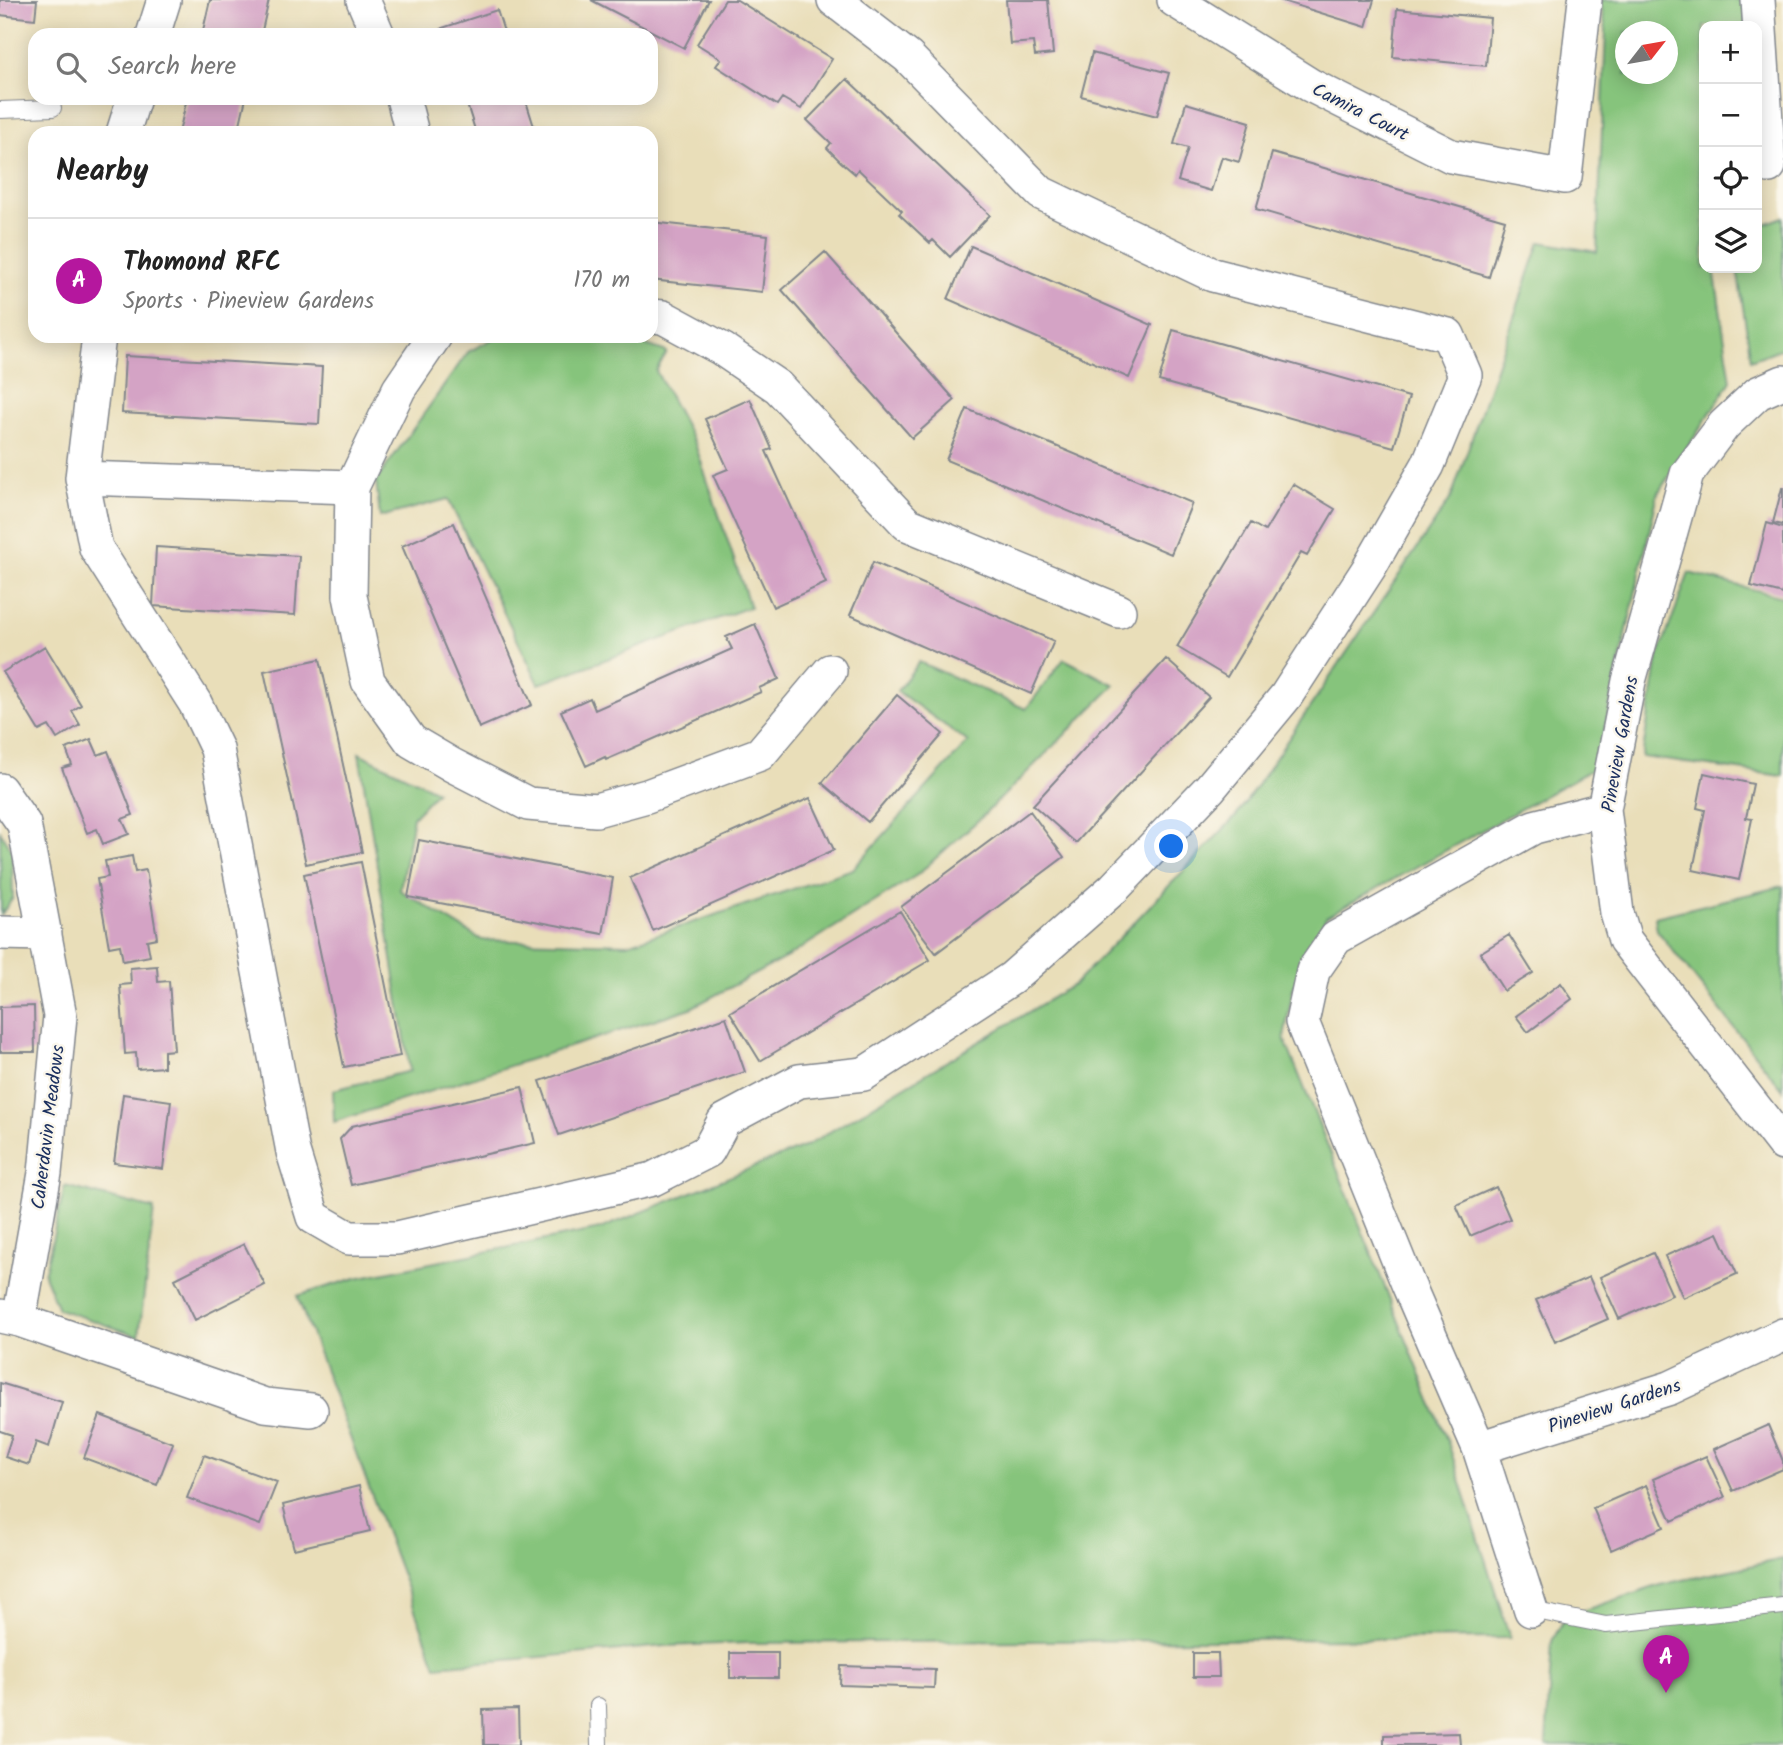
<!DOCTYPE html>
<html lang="en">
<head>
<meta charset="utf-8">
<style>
  body { margin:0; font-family:Kalam,sans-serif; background:#f6f6f6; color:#222 }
  .controls { position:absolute; right:21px; top:21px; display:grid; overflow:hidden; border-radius:14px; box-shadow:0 4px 18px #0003 }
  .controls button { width:63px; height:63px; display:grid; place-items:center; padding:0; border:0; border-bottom:2px solid #e0e0e0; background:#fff; color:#222; font:35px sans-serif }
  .compass { position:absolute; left:1615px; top:21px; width:63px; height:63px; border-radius:50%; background:#fff; box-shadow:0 4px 18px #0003; rotate:59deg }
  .you { position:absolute; left:1172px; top:847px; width:24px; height:24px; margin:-18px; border:5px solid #fff; border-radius:50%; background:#1a73e8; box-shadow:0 0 0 10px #1a73e833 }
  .badge { display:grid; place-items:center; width:46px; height:46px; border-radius:50%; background:#b5179e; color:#fff; font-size:23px; font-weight:700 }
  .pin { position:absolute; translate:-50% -58px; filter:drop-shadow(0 2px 4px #0008) }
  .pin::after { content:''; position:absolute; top:37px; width:24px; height:21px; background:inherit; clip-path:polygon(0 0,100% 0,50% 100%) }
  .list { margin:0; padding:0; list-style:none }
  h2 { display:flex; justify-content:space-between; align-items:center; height:91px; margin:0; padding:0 28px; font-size:30px }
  h2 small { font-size:23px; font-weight:400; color:#767676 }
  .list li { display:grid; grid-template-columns:46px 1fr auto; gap:21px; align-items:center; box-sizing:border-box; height:126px; padding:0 28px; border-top:2px solid #e0e0e0 }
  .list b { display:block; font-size:26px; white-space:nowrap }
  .list p { margin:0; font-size:23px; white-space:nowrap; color:#767676 }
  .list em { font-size:23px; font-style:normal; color:#767676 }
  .icon { flex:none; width:38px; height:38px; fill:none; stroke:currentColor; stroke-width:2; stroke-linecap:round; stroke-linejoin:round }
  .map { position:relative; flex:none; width:1783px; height:1745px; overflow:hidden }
  .search { position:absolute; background:#fff; box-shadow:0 4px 18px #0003; left:28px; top:28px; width:630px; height:77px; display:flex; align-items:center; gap:18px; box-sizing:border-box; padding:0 24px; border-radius:21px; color:#767676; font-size:26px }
  .panel { position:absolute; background:#fff; box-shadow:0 4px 18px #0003; left:28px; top:126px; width:630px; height:217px; border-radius:21px }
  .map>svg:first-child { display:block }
  .green { fill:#86c47b; stroke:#507a6c; stroke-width:2; fill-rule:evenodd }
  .building { fill:#d4a3c5 }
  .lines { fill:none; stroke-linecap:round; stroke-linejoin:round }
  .lane-casing { stroke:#82868c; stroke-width:18 }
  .street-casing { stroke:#82868c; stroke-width:36 }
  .lane { stroke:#fff; stroke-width:16 }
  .street { stroke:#fff; stroke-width:33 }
  .labels { text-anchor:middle; stroke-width:5; stroke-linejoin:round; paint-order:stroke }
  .street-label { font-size:19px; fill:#1b2f5e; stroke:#fbf7ec }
</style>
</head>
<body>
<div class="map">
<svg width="1783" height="1745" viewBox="0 0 1783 1745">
  <rect width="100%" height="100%" fill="#fbf7ec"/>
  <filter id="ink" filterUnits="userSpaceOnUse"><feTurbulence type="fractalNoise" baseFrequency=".0143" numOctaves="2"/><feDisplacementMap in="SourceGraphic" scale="14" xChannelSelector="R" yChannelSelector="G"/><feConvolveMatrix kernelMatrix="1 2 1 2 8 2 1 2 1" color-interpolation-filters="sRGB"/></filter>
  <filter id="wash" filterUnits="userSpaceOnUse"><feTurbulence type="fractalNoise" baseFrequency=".00686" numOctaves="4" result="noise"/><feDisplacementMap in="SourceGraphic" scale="28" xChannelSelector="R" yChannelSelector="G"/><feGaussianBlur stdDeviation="1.57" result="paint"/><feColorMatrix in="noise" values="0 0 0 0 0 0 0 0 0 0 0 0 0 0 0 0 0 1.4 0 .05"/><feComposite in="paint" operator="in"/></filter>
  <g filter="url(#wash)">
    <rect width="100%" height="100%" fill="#e9deb9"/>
    <path class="green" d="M 1600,0 L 1745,0 L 1747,26 L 1704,26 L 1704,146 L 1696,150 L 1704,206 L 1704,268 L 1714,268 L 1731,381 L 1658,493 L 1596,767 L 1326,917 L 1293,989 L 1284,1038 L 1449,1445 L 1510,1638 L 749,1643 L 666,1646 L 436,1666 L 297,1296 L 356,1278 L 600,1229 L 806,1146 L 1075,984 L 1237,815 L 1451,498 L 1540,242 L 1597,252 L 1606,30 ZM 1626,32 L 1668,32 L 1668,74 L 1626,74 Z
      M 1783,217 L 1783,348 L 1751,360 L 1737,268 L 1757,268 L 1757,227 Z
      M 498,336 L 620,336 L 667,352 L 656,371 L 695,444 L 750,607 L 539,684 L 448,499 L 380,517 L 376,481 L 468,352 Z
      M 1689,573 L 1783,597 L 1783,776 L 1642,757 L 1658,657 Z
      M 1064,659 L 1115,685 L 984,815 L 917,875 L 789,956 L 691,1008 L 334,1122 L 333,1090 L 410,1071 L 359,753 L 437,791 L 413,817 L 400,890 L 482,940 L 628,944 L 853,869 L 968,742 L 897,691 L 919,662 L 1026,709 Z
      M 0,831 L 12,851 L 13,898 L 1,915 Z
      M 1783,886 L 1783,1090 L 1657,930 L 1655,917 Z
      M 65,1186 L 154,1209 L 139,1336 L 58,1309 L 44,1275 Z
      M 1783,1559 L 1783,1745 L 1546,1745 L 1552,1641 L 1566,1616 L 1664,1584 Z"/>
    <g id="blocks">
      <path class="building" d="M 0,0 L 37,0 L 35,19 L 0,15 Z
        M 210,0 L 269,0 L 261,35 L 202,35 Z
        M 591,0 L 709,0 L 684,48 Z
        M 725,0 L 737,0 L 832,59 L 801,109 L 782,98 L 777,105 L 716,66 L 721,59 L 697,44 Z
        M 1006,0 L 1048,0 L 1053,54 L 1035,56 L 1033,42 L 1010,44 Z
        M 1279,0 L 1374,0 L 1366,27 Z
        M 1397,9 L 1490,18 L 1486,66 L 1393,57 Z
        M 497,10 L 505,35 L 445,35 L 442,28 Z
        M 1092,53 L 1169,73 L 1157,116 L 1081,96 Z
        M 847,79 L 990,215 L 950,257 L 933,240 L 930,243 L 899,214 L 902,211 L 858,169 L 855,174 L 841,162 L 827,148 L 831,143 L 807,120 Z
        M 187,98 L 246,98 L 238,133 L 179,133 Z
        M 465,98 L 525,98 L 536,133 L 476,133 Z
        M 1186,103 L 1250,122 L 1239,162 L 1222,157 L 1211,191 L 1178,181 L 1188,148 L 1174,144 Z
        M 1272,153 L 1505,220 L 1489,277 L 1256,209 Z
        M 651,222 L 768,235 L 762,292 L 651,280 Z
        M 971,246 L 1152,325 L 1129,378 L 948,299 Z
        M 825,252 L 955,400 L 912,438 L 782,290 Z
        M 1173,330 L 1409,397 L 1394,447 L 1159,381 Z
        M 125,356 L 322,367 L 319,424 L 122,413 Z
        M 750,399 L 772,449 L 766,451 L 826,583 L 773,607 L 713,475 L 728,469 L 705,419 Z
        M 967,409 L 1192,503 L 1171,554 L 946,460 Z
        M 1293,484 L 1335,509 L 1307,556 L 1301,553 L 1227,677 L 1177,647 L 1251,523 L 1265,531 Z
        M 1782,488 L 1783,488 L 1783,525 L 1773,523 Z
        M 454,523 L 532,705 L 479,728 L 402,546 Z
        M 1767,523 L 1783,528 L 1783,594 L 1751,586 Z
        M 156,547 L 299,556 L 295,615 L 153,606 Z
        M 873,562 L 1054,641 L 1031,694 L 850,615 Z
        M 755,624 L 779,679 L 759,688 L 761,692 L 606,760 L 605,757 L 586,766 L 561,711 L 590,698 L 595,710 L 732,649 L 726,637 Z
        M 45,646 L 81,705 L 72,711 L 80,725 L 57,739 L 49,726 L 39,731 L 3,672 Z
        M 320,659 L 362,852 L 306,864 L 264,671 Z
        M 1166,659 L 1209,697 L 1076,843 L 1033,805 Z
        M 897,695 L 943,734 L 868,822 L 822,783 Z
        M 91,739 L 98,755 L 108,751 L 133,815 L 122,819 L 129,834 L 103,844 L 97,829 L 87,833 L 62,768 L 72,765 L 66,749 Z
        M 1704,773 L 1753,784 L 1746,818 L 1752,819 L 1739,880 L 1693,870 L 1705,810 L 1697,808 Z
        M 810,798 L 834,850 L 653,931 L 630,878 Z
        M 1030,811 L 1064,857 L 936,953 L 901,907 Z
        M 419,840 L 613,878 L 603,934 L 408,897 Z
        M 132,856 L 135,872 L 146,870 L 157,938 L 147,940 L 150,956 L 123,961 L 120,945 L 109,947 L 97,879 L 108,877 L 105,861 Z
        M 361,862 L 400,1056 L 344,1067 L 304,874 Z
        M 900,911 L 930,960 L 760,1061 L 730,1012 Z
        M 1509,935 L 1533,973 L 1504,991 L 1480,953 Z
        M 157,966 L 158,982 L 169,981 L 174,1050 L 164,1051 L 164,1067 L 137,1069 L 136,1053 L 125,1054 L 120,985 L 131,984 L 130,968 Z
        M 1561,983 L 1572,999 L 1528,1032 L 1516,1016 Z
        M 34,1006 L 35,1052 L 0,1052 L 0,1007 Z
        M 726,1017 L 745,1072 L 559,1135 L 540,1081 Z
        M 522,1087 L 535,1143 L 351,1185 L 340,1139 L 352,1126 Z
        M 123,1094 L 171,1101 L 163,1169 L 114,1163 Z
        M 1496,1187 L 1510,1219 L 1470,1236 L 1456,1205 Z
        M 1718,1233 L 1737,1274 L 1683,1298 L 1665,1256 Z
        M 244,1244 L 265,1285 L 195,1320 L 175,1279 Z
        M 1653,1253 L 1672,1295 L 1619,1319 L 1600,1277 Z
        M 1589,1277 L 1608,1319 L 1555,1342 L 1536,1300 Z
        M 0,1383 L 62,1402 L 49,1447 L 36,1442 L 29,1465 L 5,1457 L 12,1435 L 0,1431 Z
        M 100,1415 L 173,1443 L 157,1485 L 84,1458 Z
        M 1768,1425 L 1783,1461 L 1783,1469 L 1733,1491 L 1714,1449 Z
        M 204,1455 L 277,1482 L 260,1525 L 187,1498 Z
        M 1706,1456 L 1725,1497 L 1672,1521 L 1653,1479 Z
        M 1646,1485 L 1664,1527 L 1611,1550 L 1593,1508 Z
        M 359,1486 L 370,1531 L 294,1549 L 283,1505 Z
        M 730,1653 L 778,1653 L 778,1678 L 730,1678 Z
        M 1193,1653 L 1218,1653 L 1219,1677 L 1193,1677 Z
        M 841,1666 L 935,1669 L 934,1688 L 840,1685 Z
        M 518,1709 L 519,1745 L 484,1745 L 483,1710 Z
        M 1459,1733 L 1460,1745 L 1384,1745 L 1384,1735 Z"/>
    </g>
  </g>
  <g filter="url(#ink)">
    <use href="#blocks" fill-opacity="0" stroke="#82868c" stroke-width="2"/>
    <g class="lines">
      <g class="lane-casing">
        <path id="lane" d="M 0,110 L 53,108
          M 1531,1610 L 1606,1625 L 1783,1606
          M 598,1706 L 599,1745"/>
      </g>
      <g class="street-casing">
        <path id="street" d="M 363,0 L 378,35
          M 1174,0 L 1310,85 L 1451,156 L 1565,177 L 1585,0
          M 1758,0 L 1769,166
          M 153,35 L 164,0
          M 403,98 L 412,133
          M 123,133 L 134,98
          M 651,316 L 663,317 L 722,349 L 778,387 L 907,524 L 1119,611
          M 99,336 L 82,478 L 352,487
          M 435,336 L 399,389 L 352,487 L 350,596 L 368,681 L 411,741 L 452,765 L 528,804 L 596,810 L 647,796 L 760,754 L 830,671
          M 1783,382 L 1758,393 L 1724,425 L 1687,474 L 1629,681 L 1604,809 L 1617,913 L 1625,940 L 1783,1144
          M 82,478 L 96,548 L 195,703 L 217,749 L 293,1152 L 313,1217 L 349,1238 L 397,1238 L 653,1179 L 708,1151 L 724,1121 L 799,1081 L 864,1074 L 1012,978 L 1114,888 L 1210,788 L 1286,696 L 1369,568 L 1428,465 L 1465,375 L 1448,335 L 1213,275 L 1041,193 L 908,57 L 834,0
          M 0,790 L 24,824 L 60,1016 L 45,1173 L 19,1320
          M 0,933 L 45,934
          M 0,1316 L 19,1320 L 265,1405 L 311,1410
          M 1479,1448 L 1670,1388 L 1783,1335
          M 1531,1610 L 1479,1448 L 1408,1284 L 1302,1022 L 1313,971 L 1336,938 L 1534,827 L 1604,809"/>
      </g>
      <use href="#lane" class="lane"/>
      <use href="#street" class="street"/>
    </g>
  </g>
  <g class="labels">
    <g class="street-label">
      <text transform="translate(1361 111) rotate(27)" y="7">Camira Court</text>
      <text transform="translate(1619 744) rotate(-80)" y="7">Pineview Gardens</text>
      <text transform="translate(47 1127) rotate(-83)" y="7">Caherdavin Meadows</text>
      <text transform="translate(1614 1405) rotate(-18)" y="7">Pineview Gardens</text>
    </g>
  </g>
</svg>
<div class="controls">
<button>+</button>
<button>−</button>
<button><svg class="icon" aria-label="locate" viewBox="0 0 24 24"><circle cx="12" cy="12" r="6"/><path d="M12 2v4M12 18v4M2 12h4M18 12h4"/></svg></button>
<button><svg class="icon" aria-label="layers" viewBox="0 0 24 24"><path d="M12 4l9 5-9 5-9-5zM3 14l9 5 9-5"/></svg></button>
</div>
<svg class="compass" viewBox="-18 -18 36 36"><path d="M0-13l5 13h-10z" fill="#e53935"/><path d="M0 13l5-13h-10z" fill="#767676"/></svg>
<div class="you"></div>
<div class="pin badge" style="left:1666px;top:1693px">A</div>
<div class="search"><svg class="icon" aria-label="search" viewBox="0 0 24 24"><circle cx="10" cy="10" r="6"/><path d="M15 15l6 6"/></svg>Search here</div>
<section class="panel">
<h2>Nearby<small></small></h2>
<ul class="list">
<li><span class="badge">A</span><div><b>Thomond RFC</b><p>Sports · Pineview Gardens</p></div><em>170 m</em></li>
</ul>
</section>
</div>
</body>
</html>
